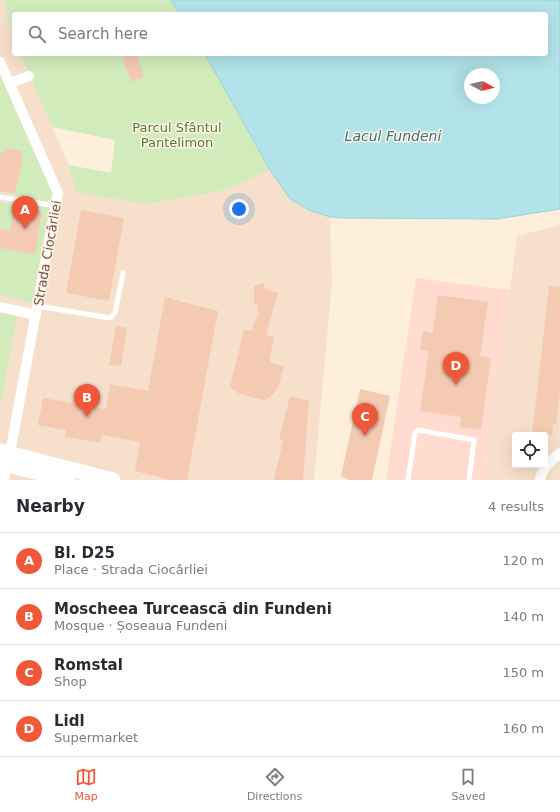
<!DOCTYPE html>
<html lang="en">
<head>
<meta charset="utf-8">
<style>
  body { margin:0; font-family:"DejaVu Sans",sans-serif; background:#f2f2f3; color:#2b2b33 }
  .controls { position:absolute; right:12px; bottom:12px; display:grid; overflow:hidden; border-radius:4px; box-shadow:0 4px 16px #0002 }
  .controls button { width:36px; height:36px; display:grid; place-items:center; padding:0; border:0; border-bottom:1px solid #e1e1e2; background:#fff; color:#2b2b33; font:20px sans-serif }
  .compass { position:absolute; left:464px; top:68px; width:36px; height:36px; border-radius:50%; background:#fff; box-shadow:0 4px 16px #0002; rotate:98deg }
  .you { position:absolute; left:239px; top:209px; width:14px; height:14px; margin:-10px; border:3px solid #fff; border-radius:50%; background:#1a73e8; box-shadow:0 0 0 6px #1a73e833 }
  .badge { display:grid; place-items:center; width:26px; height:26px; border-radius:50%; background:#f15839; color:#fff; font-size:13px; font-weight:700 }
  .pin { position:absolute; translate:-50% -33px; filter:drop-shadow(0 1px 2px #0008) }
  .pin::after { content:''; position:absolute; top:21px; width:14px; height:12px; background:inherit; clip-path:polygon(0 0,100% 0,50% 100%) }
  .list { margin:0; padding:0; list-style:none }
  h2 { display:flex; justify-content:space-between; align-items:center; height:52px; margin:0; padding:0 16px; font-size:17px }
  h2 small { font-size:13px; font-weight:400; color:#7c7c81 }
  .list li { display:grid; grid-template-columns:26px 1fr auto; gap:12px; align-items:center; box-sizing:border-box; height:56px; padding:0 16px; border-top:1px solid #e1e1e2 }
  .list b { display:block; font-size:15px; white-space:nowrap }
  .list p { margin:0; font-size:13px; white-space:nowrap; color:#7c7c81 }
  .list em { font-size:13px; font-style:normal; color:#7c7c81 }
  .icon { flex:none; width:22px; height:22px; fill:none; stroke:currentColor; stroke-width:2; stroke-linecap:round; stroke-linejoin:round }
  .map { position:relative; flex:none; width:560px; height:480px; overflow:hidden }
  .search { position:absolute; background:#fff; box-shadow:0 4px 16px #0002; left:12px; right:12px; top:12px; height:44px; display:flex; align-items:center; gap:10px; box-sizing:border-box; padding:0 14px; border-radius:4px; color:#7c7c81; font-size:15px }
  .sheet { height:276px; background:#fff }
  nav { display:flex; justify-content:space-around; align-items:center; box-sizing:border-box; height:56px; border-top:1px solid #e1e1e2; background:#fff; font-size:11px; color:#7c7c81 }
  nav a { display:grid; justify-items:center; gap:2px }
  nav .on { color:#f15839 }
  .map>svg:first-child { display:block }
  .residential { fill:#f6e0cb; fill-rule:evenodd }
  .commercial { fill:#ffdbd0 }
  .green { fill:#d2ebbb }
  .water { fill:#b1e3e8; stroke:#97d3da; fill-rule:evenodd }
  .building { fill:#f5cab3 }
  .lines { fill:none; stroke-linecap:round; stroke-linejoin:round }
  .lane { stroke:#fff; stroke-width:5 }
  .street { stroke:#fff; stroke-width:10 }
  .secondary { stroke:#fff; stroke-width:15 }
  .labels { text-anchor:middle; stroke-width:3; stroke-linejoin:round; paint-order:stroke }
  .park-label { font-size:13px; fill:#527b3c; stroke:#fff3e5 }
  .street-label { font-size:13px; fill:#745344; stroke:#fff3e5 }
  .water-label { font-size:14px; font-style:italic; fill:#38747c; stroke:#fff3e5 }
</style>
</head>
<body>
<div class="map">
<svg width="560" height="480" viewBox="0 0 560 480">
  <rect width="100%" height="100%" fill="#feefdd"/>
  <path class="residential" d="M 0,0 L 5,0 L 8,22 L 14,41 L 14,54 L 20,54 L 69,165 L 77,192 L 226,190 L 270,170 L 290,199 L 309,210 L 330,217 L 332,283 L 314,480 L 0,480 Z
    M 560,225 L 560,480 L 485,480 L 517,236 ZM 515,435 L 545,435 L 545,465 L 515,465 Z"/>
  <path class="commercial" d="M 416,278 L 510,290 L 485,480 L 386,480 Z"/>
  <path class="green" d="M 5,0 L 171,0 L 180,14 L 14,14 L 14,41 L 8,22 Z
    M 20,54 L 205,54 L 270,170 L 226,190 L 146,204 L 76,192 L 69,165 L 111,173 L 115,140 L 52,127 Z
    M 0,75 L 52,193 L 51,202 L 0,192 Z
    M 0,203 L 49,207 L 32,303 L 0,295 Z
    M 0,313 L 17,317 L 0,407 Z"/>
  <path class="water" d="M 171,0 L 560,0 L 560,209 L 497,219 L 344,218 L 330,217 L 309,210 L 290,199 L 270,170 L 205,54 L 546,54 L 546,14 L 180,14 ZM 470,74 L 494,74 L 494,98 L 470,98 Z"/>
  <path class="building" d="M 128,54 L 136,54 L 144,77 L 131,82 L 122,56 Z
    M 5,148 L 22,151 L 21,165 L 15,193 L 0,191 L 0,152 L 4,153 Z
    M 24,208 L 42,211 L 35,254 L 0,248 L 0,229 L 10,231 L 13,211 L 23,213 Z
    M 81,210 L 124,218 L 109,301 L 66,293 Z
    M 263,283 L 266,289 L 278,293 L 266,335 L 274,337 L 269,362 L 284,367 L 277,390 L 269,398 L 263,400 L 240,394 L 230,387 L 244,330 L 251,331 L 259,312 L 257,311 L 258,303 L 254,304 L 254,286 Z
    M 549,286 L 560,287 L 560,393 L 556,424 L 553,424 L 552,435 L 532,435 Z
    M 438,295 L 488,302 L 480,356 L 491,358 L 481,430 L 460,427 L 461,417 L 420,411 L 429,351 L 420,350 L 423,331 L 433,333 Z
    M 165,297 L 218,311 L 187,480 L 170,480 L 135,471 L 140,442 L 102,435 L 100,443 L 65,437 L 66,430 L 38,425 L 43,398 L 106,409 L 110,384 L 148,391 Z
    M 116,326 L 127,328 L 121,366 L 109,365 Z
    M 360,389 L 390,396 L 372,480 L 349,480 L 341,476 Z
    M 290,396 L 309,401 L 303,480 L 274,480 L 283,440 L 279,439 Z"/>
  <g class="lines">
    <path class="lane" d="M 0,197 L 56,206
      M 38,306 L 110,318 L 115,313 L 123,273
      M 408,480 L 415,433 L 418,430 L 474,440 L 469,480"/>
    <path class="street" d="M 0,62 L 58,193 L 10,453
      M 10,83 L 29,76
      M 0,307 L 36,315
      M 4,480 L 7,464
      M 540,480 C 542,467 551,461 560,453"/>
    <path class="secondary" d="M 0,451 L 113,480
      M 0,463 L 68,480"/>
  </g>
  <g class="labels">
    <g class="park-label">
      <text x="177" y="132">Parcul Sfântul<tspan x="177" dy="15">Pantelimon</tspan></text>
    </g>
    <g class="street-label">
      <text transform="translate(47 253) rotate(-80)" y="5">Strada Ciocârliei</text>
    </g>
    <g class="water-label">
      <text x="393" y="141">Lacul Fundeni</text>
    </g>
  </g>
</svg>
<div class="controls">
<button><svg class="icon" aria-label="locate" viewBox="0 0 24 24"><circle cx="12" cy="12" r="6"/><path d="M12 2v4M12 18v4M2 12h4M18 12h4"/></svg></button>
</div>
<svg class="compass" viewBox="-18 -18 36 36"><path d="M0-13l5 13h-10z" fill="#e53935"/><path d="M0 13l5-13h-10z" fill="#7c7c81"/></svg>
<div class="you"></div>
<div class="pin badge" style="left:25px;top:229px">A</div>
<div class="pin badge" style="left:87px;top:417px">B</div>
<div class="pin badge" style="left:365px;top:436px">C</div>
<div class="pin badge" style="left:456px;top:385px">D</div>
<div class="search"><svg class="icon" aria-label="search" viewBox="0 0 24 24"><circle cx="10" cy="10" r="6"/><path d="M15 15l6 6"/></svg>Search here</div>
</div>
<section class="sheet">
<h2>Nearby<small>4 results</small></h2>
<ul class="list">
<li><span class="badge">A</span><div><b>Bl. D25</b><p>Place · Strada Ciocârliei</p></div><em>120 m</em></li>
<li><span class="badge">B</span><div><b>Moscheea Turcească din Fundeni</b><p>Mosque · Șoseaua Fundeni</p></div><em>140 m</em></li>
<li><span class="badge">C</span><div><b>Romstal</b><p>Shop</p></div><em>150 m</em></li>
<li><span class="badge">D</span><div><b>Lidl</b><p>Supermarket</p></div><em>160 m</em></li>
</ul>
</section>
<nav>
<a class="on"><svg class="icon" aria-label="map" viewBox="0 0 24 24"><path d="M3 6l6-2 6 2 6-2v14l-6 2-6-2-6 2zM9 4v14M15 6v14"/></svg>Map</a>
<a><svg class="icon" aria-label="directions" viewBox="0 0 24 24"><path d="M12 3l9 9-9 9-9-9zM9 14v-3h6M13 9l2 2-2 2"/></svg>Directions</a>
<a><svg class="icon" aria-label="saved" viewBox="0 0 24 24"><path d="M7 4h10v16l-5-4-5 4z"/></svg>Saved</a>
</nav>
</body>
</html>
